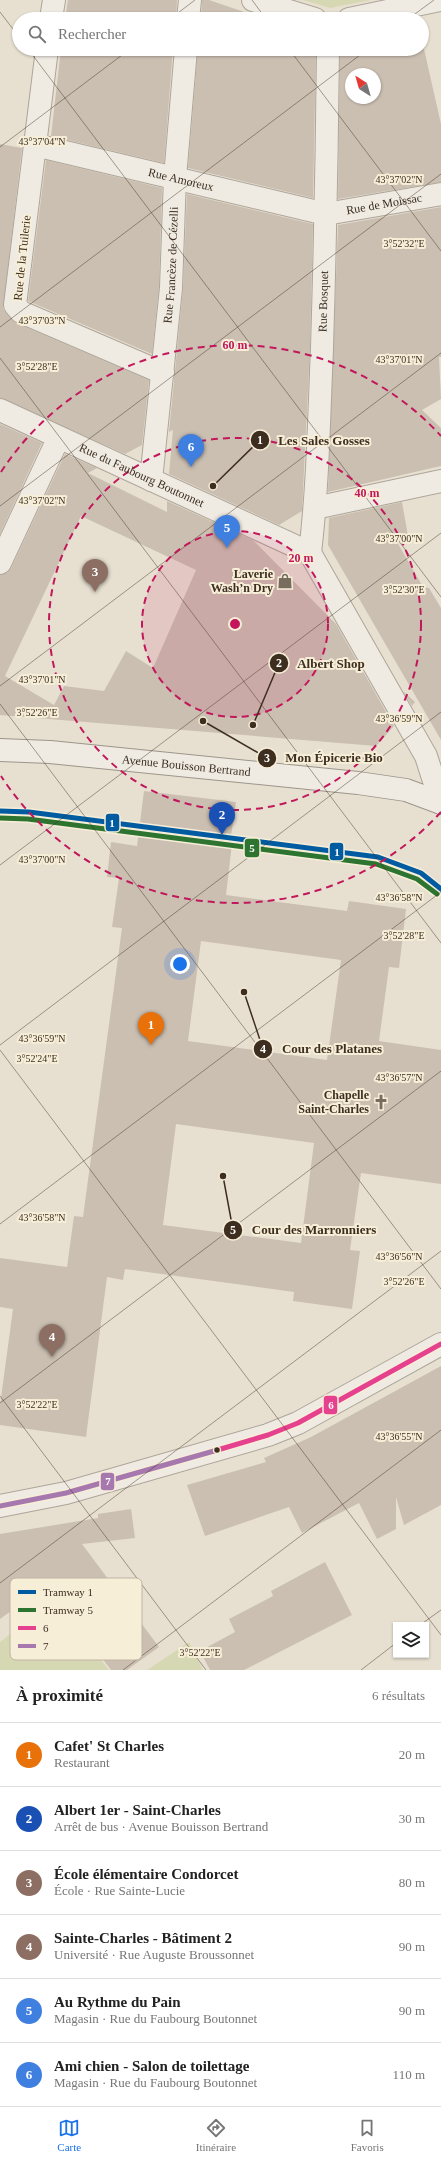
<!DOCTYPE html>
<html lang="fr">
<head>
<meta charset="utf-8">
<style>
  body { margin:0; font-family:"Times New Roman",serif; background:#f6f6f6; color:#222 }
  .controls { position:absolute; right:12px; bottom:12px; display:grid; overflow:hidden; border-radius:0px; box-shadow:0 1px 3px #0004 }
  .controls button { width:36px; height:36px; display:grid; place-items:center; padding:0; border:0; border-bottom:1px solid #e0e0e0; background:#fff; color:#222; font:20px sans-serif }
  .compass { position:absolute; left:345px; top:68px; width:36px; height:36px; border-radius:50%; background:#fff; box-shadow:0 1px 3px #0004; rotate:323deg }
  .you { position:absolute; left:180px; top:964px; width:14px; height:14px; margin:-10px; border:3px solid #fff; border-radius:50%; background:#1a73e8; box-shadow:0 0 0 6px #1a73e833 }
  .badge { display:grid; place-items:center; width:26px; height:26px; border-radius:50%; background:#1a73e8; color:#fff; font-size:13px; font-weight:700 }
  .pin { position:absolute; translate:-50% -33px; filter:drop-shadow(0 1px 2px #0008) }
  .pin::after { content:''; position:absolute; top:21px; width:14px; height:12px; background:inherit; clip-path:polygon(0 0,100% 0,50% 100%) }
  .list { margin:0; padding:0; list-style:none }
  h2 { display:flex; justify-content:space-between; align-items:center; height:52px; margin:0; padding:0 16px; font-size:17px }
  h2 small { font-size:13px; font-weight:400; color:#767676 }
  .list li { display:grid; grid-template-columns:26px 1fr auto; gap:12px; align-items:center; box-sizing:border-box; height:64px; padding:0 16px; border-top:1px solid #e0e0e0 }
  .list b { display:block; font-size:15px; white-space:nowrap }
  .list p { margin:0; font-size:13px; white-space:nowrap; color:#767676 }
  .list em { font-size:13px; font-style:normal; color:#767676 }
  .icon { flex:none; width:22px; height:22px; fill:none; stroke:currentColor; stroke-width:2; stroke-linecap:round; stroke-linejoin:round }
  .map { position:relative; flex:none; width:441px; height:1670px; overflow:hidden }
  .search { position:absolute; background:#fff; box-shadow:0 1px 3px #0004; left:12px; right:12px; top:12px; height:44px; display:flex; align-items:center; gap:10px; box-sizing:border-box; padding:0 14px; border-radius:22px; color:#767676; font-size:15px }
  .sheet { height:436px; background:#fff }
  nav { display:flex; justify-content:space-around; align-items:center; box-sizing:border-box; height:56px; border-top:1px solid #e0e0e0; background:#fff; font-size:11px; color:#767676 }
  nav a { display:grid; justify-items:center; gap:2px }
  nav .on { color:#1a73e8 }
  .map>svg:first-child { display:block }
  .green { fill:#d6d7b3 }
  .building { fill:#cbbfb2; fill-rule:evenodd }
  .lines { fill:none; stroke-linecap:round; stroke-linejoin:round }
  .street-casing { stroke:#ada599; stroke-width:24 }
  .secondary-casing { stroke:#9c958a; stroke-width:24 }
  .street { stroke:#efebe3; stroke-width:22 }
  .secondary { stroke:#efebe3; stroke-width:22 }
  .bus-1-casing { stroke:#f7eed8; stroke-width:8 }
  .bus-2-casing { stroke:#f7eed8; stroke-width:8 }
  .bus-1 { stroke:#e6418e; stroke-width:5 }
  .bus-2 { stroke:#a778ae; stroke-width:5 }
  .tram-1-casing { stroke:#f7eed8; stroke-width:8 }
  .tram-2-casing { stroke:#f7eed8; stroke-width:8 }
  .tram-1 { stroke:#005ba1; stroke-width:5 }
  .tram-2 { stroke:#2d7431; stroke-width:5 }
  .ticks { fill:none; stroke:#3d2e20; stroke-width:1; stroke-opacity:0.45 }
  .ring { fill:none; stroke:#c2185b; stroke-width:2; stroke-dasharray:7 5 }
  .bus-dot { fill:#3d2e20; stroke:#f7eed8; stroke-width:1.5 }
  .labels { text-anchor:middle; stroke-width:4; stroke-linejoin:round; paint-order:stroke }
  .street-label { font-size:12px; fill:#3d2e20; stroke:#f7eed8 }
  .poi-label { font-size:12px; font-weight:bold; fill:#3d2e20; stroke:#f7eed8; text-anchor:end }
  .key { fill:#f7eed8; stroke:#bfb4a1; stroke-width:1 }
  .key-label { font-size:11px; fill:#3d2e20 }
  .ticks-label { font-size:10px; text-anchor:middle; fill:#3d2e20; stroke:#f7eed8; stroke-width:4; stroke-linejoin:round; paint-order:stroke }
  .centre { fill:#c2185b; stroke:#f7eed8; stroke-width:2 }
  .ring-label { font-size:12px; text-anchor:middle; font-weight:bold; fill:#c2185b; stroke:#f7eed8; stroke-width:4; stroke-linejoin:round; paint-order:stroke }
  .leader { fill:none; stroke:#3d2e20; stroke-width:1.5 }
  .callout-dot { fill:#3d2e20; stroke:#f7eed8; stroke-width:1.5 }
  .mark-label { font-size:12px; text-anchor:middle; font-weight:bold; fill:#fff }
  .callout-label { font-size:13px; text-anchor:middle; font-weight:bold; fill:#3d2e20; stroke:#f7eed8; stroke-width:4; stroke-linejoin:round; paint-order:stroke }
  .line-badge { stroke:#f7eed8; stroke-width:1.5 }
  .badge-label { font-size:11px; text-anchor:middle; font-weight:bold; fill:#fff }
</style>
</head>
<body>
<div class="map">
<svg width="441" height="1670" viewBox="0 0 441 1670">
  <rect width="100%" height="100%" fill="#e7e0d1"/>
  <path class="green" d="M 303,0 L 371,0 L 330,8 Z
    M 54,1601 L 109,1670 L 0,1670 L 0,1642 Z
    M 189,1642 L 203,1670 L 147,1670 Z"/>
  <path class="building" d="M 68,0 L 177,0 L 176,19 L 65,19 Z
    M 202,0 L 209,0 L 265,19 L 201,19 Z
    M 61,49 L 173,49 L 164,163 L 51,136 Z
    M 316,49 L 313,198 L 188,168 L 198,49 Z
    M 340,49 L 424,49 L 441,124 L 441,182 L 338,199 ZM 351,74 L 375,74 L 375,98 L 351,98 Z
    M 0,144 L 22,148 L 3,309 L 16,323 L 149,380 L 142,445 L 125,454 L 0,398 Z
    M 46,160 L 162,188 L 159,287 L 152,354 L 28,301 Z
    M 187,194 L 313,224 L 310,348 L 302,511 L 279,525 L 169,474 L 173,430 L 169,432 L 183,289 Z
    M 441,207 L 441,357 L 439,357 L 441,399 L 422,410 L 441,428 L 441,466 L 328,492 L 338,225 Z
    M 0,424 L 42,443 L 0,534 Z
    M 65,454 L 97,468 L 88,473 L 167,512 L 167,501 L 253,540 L 336,624 L 394,726 L 376,746 L 0,715 L 0,575 L 7,573 L 11,568 ZM 81,516 L 196,570 L 153,668 L 126,651 L 104,691 L 64,686 L 54,705 L 5,676 Z
    M 402,502 L 408,536 L 397,542 L 423,587 L 429,588 L 441,608 L 441,740 L 328,545 L 329,518 Z
    M 403,691 L 415,702 L 412,706 Z
    M 144,791 L 236,802 L 230,843 L 232,844 L 226,895 L 347,911 L 349,901 L 406,909 L 399,968 L 389,967 L 379,1041 L 441,1050 L 441,1184 L 361,1173 L 350,1250 L 360,1251 L 352,1309 L 293,1301 L 294,1292 L 125,1269 L 123,1280 L 107,1277 L 86,1437 L 0,1425 L 0,1405 L 13,1309 L 0,1307 L 0,1258 L 67,1267 L 74,1216 L 83,1217 L 122,928 L 112,927 L 119,878 L 107,877 L 111,842 L 137,846 ZM 201,941 L 341,960 L 327,1060 L 188,1041 ZM 176,1124 L 314,1143 L 301,1243 L 163,1225 Z
    M 441,1366 L 441,1505 L 404,1525 L 396,1497 L 396,1529 L 377,1539 L 359,1503 L 302,1533 L 289,1507 L 205,1536 L 187,1485 L 266,1462 L 264,1458 L 311,1437 Z
    M 131,1509 L 135,1538 L 82,1544 L 159,1647 L 127,1670 L 111,1670 L 47,1585 L 0,1619 L 0,1534 L 98,1518 L 98,1514 Z
    M 325,1562 L 352,1615 L 244,1670 L 210,1670 L 200,1651 L 235,1632 L 229,1619 L 273,1596 L 271,1591 Z"/>
  <g class="lines">
    <g class="street-casing">
      <g id="street">
        <path d="M 253,0 L 315,19"/>
        <path d="M 51,19 L 54,0"/>
        <path d="M 188,19 L 190,0"/>
        <path d="M 349,19 L 440,0"/>
        <path d="M 47,49 L 15,305 L 21,312 L 163,373"/>
        <path id="s1" d="M 35,145 L 326,214 L 441,194"/>
        <path id="s2" d="M 0,410 L 310,553 L 426,756 L 441,803"/>
        <path id="s3" d="M 151,480 L 171,288 L 175,177 L 186,49"/>
        <path d="M 315,508 L 441,481"/>
        <path id="s4" d="M 310,553 C 318,485 319,417 322,348 C 325,248 327,149 328,49"/>
        <path d="M 0,563 L 58,439"/>
        <path d="M 0,1506 L 66,1493 L 268,1435 L 298,1423 L 441,1344"/>
      </g>
    </g>
    <g class="secondary-casing">
      <g id="secondary">
        <path id="s5" d="M 0,750 L 50,752 L 358,783 L 406,790 L 441,803"/>
      </g>
    </g>
    <use href="#street" class="street"/>
    <use href="#secondary" class="secondary"/>
    <g class="bus-1-casing">
      <path id="bus-1" d="M 214,1451 L 268,1435 L 298,1423 L 441,1344"/>
    </g>
    <g class="bus-2-casing">
      <path id="bus-2" d="M 0,1506 L 66,1493 L 214,1451"/>
    </g>
    <use href="#bus-1" class="bus-1"/>
    <use href="#bus-2" class="bus-2"/>
    <g class="tram-1-casing">
      <path id="tram-1" d="M 0,811 L 29,812 L 378,857 L 421,873 L 441,889"/>
    </g>
    <g class="tram-2-casing">
      <path id="tram-2" d="M 0,818 L 28,819 L 376,864 L 417,879 L 437,894"/>
    </g>
    <use href="#tram-1" class="tram-1"/>
    <use href="#tram-2" class="tram-2"/>
  </g>
  <path class="ticks" d="M 252,0 L 266,19M 0,12 L 19,37M 170,19 L 195,0M 408,19 L 434,0M 28,49 L 441,597M 289,49 L 441,251M 0,147 L 130,49M 0,327 L 368,49M 0,358 L 441,943M 0,506 L 441,174M 0,686 L 441,353M 0,704 L 441,1289M 0,865 L 441,533M 0,1045 L 441,712M 0,1050 L 441,1635M 0,1224 L 441,892M 0,1396 L 206,1670M 0,1403 L 441,1071M 0,1583 L 441,1251M 420,1625 L 441,1610M 123,1670 L 441,1430M 361,1670 L 396,1643"/>
  <circle cx="235" cy="624" r="93" fill="#c2185b" fill-opacity=".12"/>
  <g class="ring">
    <circle cx="235" cy="624" r="93"/>
    <circle cx="235" cy="624" r="186"/>
    <path d="M441 812A279 279 0 0 1 1 776M1 472A279 279 0 0 1 441 436"/>
  </g>
  <defs>
    <g id="shop-bare" transform="scale(1.2)"><path d="M-5-2.5h2.3a2.7 3.5 0 0 1 5.4 0H5L5.5 6h-11ZM-1.5-2.5h3a1.5 2.3 0 0 0-3 0Z" fill="#786c5e" stroke="#f7eed8" stroke-width="2.5" paint-order="stroke"/></g>
    <g id="church-bare" transform="scale(1.2)"><path d="M-1.2-6h2.4v3.5h3.3v2.4h-3.3V6h-2.4V-.1h-3.3v-2.4h3.3Z" fill="#786c5e" stroke="#f7eed8" stroke-width="2.5" paint-order="stroke"/></g>
  </defs>
  <g fill-rule="evenodd">
    <use href="#shop-bare" x="285" y="581"/>
    <use href="#church-bare" x="381" y="1102"/>
  </g>
  <circle class="bus-dot" cx="217" cy="1450" r="3.5"/>
  <g class="labels">
    <g class="street-label">
      <text dy="4" stroke="none"><textPath href="#s1" startOffset="150">Rue Amoreux</textPath></text>
      <text dy="4" stroke="none"><textPath href="#s1" startOffset="358">Rue de Moissac</textPath></text>
      <text transform="translate(22 258) rotate(-84)" y="4">Rue de la Tuilerie</text>
      <text dy="4" stroke="none"><textPath href="#s3" startOffset="216">Rue Francèze de Cézelli</textPath></text>
      <text dy="4" stroke="none"><textPath href="#s4" startOffset="252">Rue Bosquet</textPath></text>
      <text dy="4" stroke="none"><textPath href="#s2" startOffset="156">Rue du Faubourg Boutonnet</textPath></text>
      <text dy="4" stroke="none"><textPath href="#s5" startOffset="187">Avenue Bouisson Bertrand</textPath></text>
    </g>
    <g class="poi-label">
      <text x="273" y="578">Laverie<tspan x="273" dy="14">Washʼn Dry</tspan></text>
      <text x="369" y="1099">Chapelle<tspan x="369" dy="14">Saint-Charles</tspan></text>
    </g>
  </g>
  <rect x="10" y="1578" width="132" height="82" rx="6" class="key"/>
  <rect x="18" y="1590" width="18" height="4" fill="#005ba1"/>
  <rect x="18" y="1608" width="18" height="4" fill="#2d7431"/>
  <rect x="18" y="1626" width="18" height="4" fill="#e6418e"/>
  <rect x="18" y="1644" width="18" height="4" fill="#a778ae"/>
  <g class="key-label">
    <text x="43" y="1596">Tramway 1</text>
    <text x="43" y="1614">Tramway 5</text>
    <text x="43" y="1632">6</text>
    <text x="43" y="1650">7</text>
  </g>
  <g class="ticks-label">
    <text x="42" y="145">43°37'04"N</text>
    <text x="399" y="183">43°37'02"N</text>
    <text x="404" y="247">3°52'32"E</text>
    <text x="42" y="324">43°37'03"N</text>
    <text x="399" y="363">43°37'01"N</text>
    <text x="37" y="370">3°52'28"E</text>
    <text x="42" y="504">43°37'02"N</text>
    <text x="399" y="542">43°37'00"N</text>
    <text x="404" y="593">3°52'30"E</text>
    <text x="42" y="683">43°37'01"N</text>
    <text x="37" y="716">3°52'26"E</text>
    <text x="399" y="722">43°36'59"N</text>
    <text x="42" y="863">43°37'00"N</text>
    <text x="399" y="901">43°36'58"N</text>
    <text x="404" y="939">3°52'28"E</text>
    <text x="42" y="1042">43°36'59"N</text>
    <text x="37" y="1062">3°52'24"E</text>
    <text x="399" y="1081">43°36'57"N</text>
    <text x="42" y="1221">43°36'58"N</text>
    <text x="399" y="1260">43°36'56"N</text>
    <text x="404" y="1285">3°52'26"E</text>
    <text x="37" y="1408">3°52'22"E</text>
    <text x="399" y="1440">43°36'55"N</text>
    <text x="200" y="1656">3°52'22"E</text>
  </g>
  <circle cx="235" cy="624" r="6" class="centre"/>
  <g class="ring-label">
    <text x="235" y="349">60 m</text>
    <text x="367" y="497">40 m</text>
    <text x="301" y="562">20 m</text>
  </g>
  <path class="leader" d="M213 486L260 440M253 725L279 663M203 721L267 758M244 992L263 1049M223 1176L233 1230"/>
  <g class="callout-dot">
    <circle cx="213" cy="486" r="4"/>
    <circle cx="253" cy="725" r="4"/>
    <circle cx="203" cy="721" r="4"/>
    <circle cx="244" cy="992" r="4"/>
    <circle cx="223" cy="1176" r="4"/>
    <circle cx="260" cy="440" r="10"/>
    <circle cx="279" cy="663" r="10"/>
    <circle cx="267" cy="758" r="10"/>
    <circle cx="263" cy="1049" r="10"/>
    <circle cx="233" cy="1230" r="10"/>
  </g>
  <g class="mark-label">
    <text x="260" y="444">1</text>
    <text x="279" y="667">2</text>
    <text x="267" y="762">3</text>
    <text x="263" y="1053">4</text>
    <text x="233" y="1234">5</text>
  </g>
  <g class="callout-label">
    <text x="324" y="445">Les Sales Gosses</text>
    <text x="331" y="668">Albert Shop</text>
    <text x="334" y="762">Mon Épicerie Bio</text>
    <text x="332" y="1053">Cour des Platanes</text>
    <text x="314" y="1234">Cour des Marronniers</text>
  </g>
  <g class="line-badge">
    <rect x="105" y="813" width="15" height="19" rx="4" fill="#005ba1"/>
    <rect x="244" y="838" width="16" height="20" rx="4" fill="#2d7431"/>
    <rect x="329" y="842" width="15" height="19" rx="4" fill="#005ba1"/>
    <rect x="323" y="1395" width="15" height="20" rx="4" fill="#e6418e"/>
    <rect x="100" y="1472" width="15" height="19" rx="4" fill="#a778ae"/>
  </g>
  <g class="badge-label">
    <text x="112" y="827">1</text>
    <text x="252" y="852">5</text>
    <text x="337" y="856">1</text>
    <text x="331" y="1409">6</text>
    <text x="108" y="1485">7</text>
  </g>
</svg>
<div class="controls">
<button><svg class="icon" aria-label="layers" viewBox="0 0 24 24"><path d="M12 4l9 5-9 5-9-5zM3 14l9 5 9-5"/></svg></button>
</div>
<svg class="compass" viewBox="-18 -18 36 36"><path d="M0-13l5 13h-10z" fill="#e53935"/><path d="M0 13l5-13h-10z" fill="#767676"/></svg>
<div class="you"></div>
<div class="pin badge" style="left:151px;top:1045px;background:#e8710a">1</div>
<div class="pin badge" style="left:222px;top:835px;background:#1a4fb4">2</div>
<div class="pin badge" style="left:95px;top:592px;background:#8d6e63">3</div>
<div class="pin badge" style="left:52px;top:1357px;background:#8d6e63">4</div>
<div class="pin badge" style="left:227px;top:548px;background:#3f7fe0">5</div>
<div class="pin badge" style="left:191px;top:467px;background:#3f7fe0">6</div>
<div class="search"><svg class="icon" aria-label="search" viewBox="0 0 24 24"><circle cx="10" cy="10" r="6"/><path d="M15 15l6 6"/></svg>Rechercher</div>
</div>
<section class="sheet">
<h2>À proximité<small>6 résultats</small></h2>
<ul class="list">
<li><span class="badge" style="background:#e8710a">1</span><div><b>Cafet' St Charles</b><p>Restaurant</p></div><em>20 m</em></li>
<li><span class="badge" style="background:#1a4fb4">2</span><div><b>Albert 1er - Saint-Charles</b><p>Arrêt de bus · Avenue Bouisson Bertrand</p></div><em>30 m</em></li>
<li><span class="badge" style="background:#8d6e63">3</span><div><b>École élémentaire Condorcet</b><p>École · Rue Sainte-Lucie</p></div><em>80 m</em></li>
<li><span class="badge" style="background:#8d6e63">4</span><div><b>Sainte-Charles - Bâtiment 2</b><p>Université · Rue Auguste Broussonnet</p></div><em>90 m</em></li>
<li><span class="badge" style="background:#3f7fe0">5</span><div><b>Au Rythme du Pain</b><p>Magasin · Rue du Faubourg Boutonnet</p></div><em>90 m</em></li>
<li><span class="badge" style="background:#3f7fe0">6</span><div><b>Ami chien - Salon de toilettage</b><p>Magasin · Rue du Faubourg Boutonnet</p></div><em>110 m</em></li>
</ul>
</section>
<nav>
<a class="on"><svg class="icon" aria-label="map" viewBox="0 0 24 24"><path d="M3 6l6-2 6 2 6-2v14l-6 2-6-2-6 2zM9 4v14M15 6v14"/></svg>Carte</a>
<a><svg class="icon" aria-label="directions" viewBox="0 0 24 24"><path d="M12 3l9 9-9 9-9-9zM9 14v-3h6M13 9l2 2-2 2"/></svg>Itinéraire</a>
<a><svg class="icon" aria-label="saved" viewBox="0 0 24 24"><path d="M7 4h10v16l-5-4-5 4z"/></svg>Favoris</a>
</nav>
</body>
</html>
